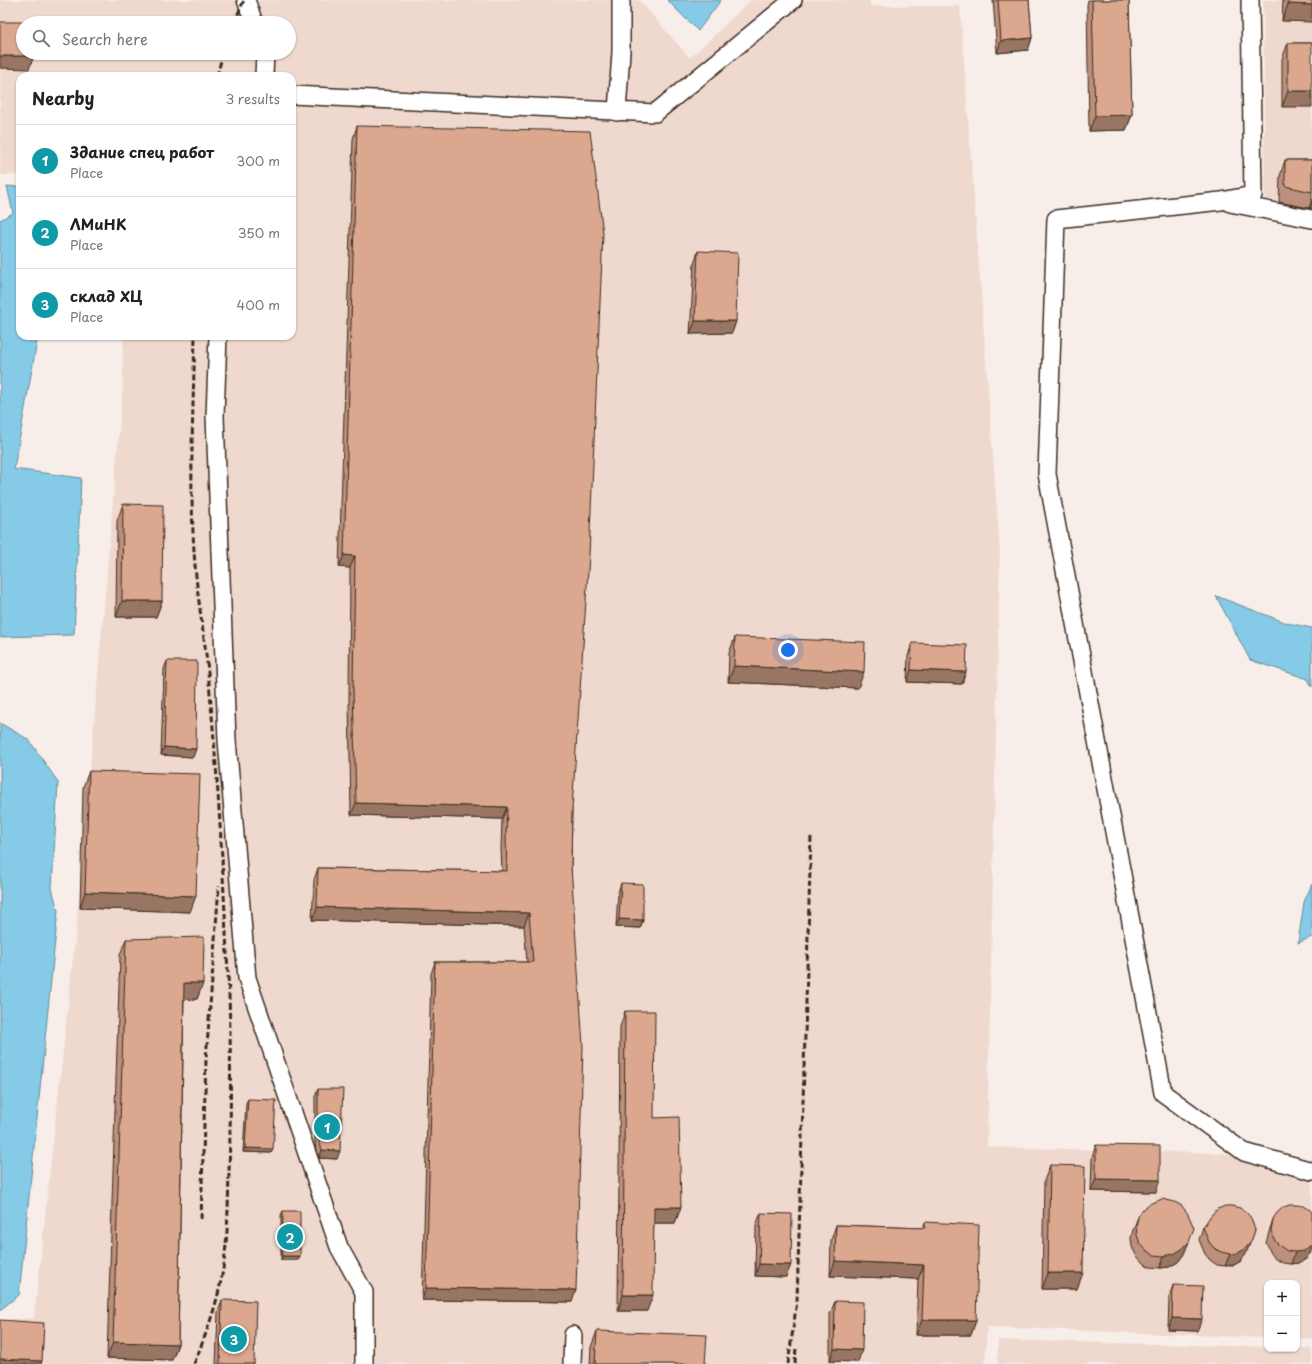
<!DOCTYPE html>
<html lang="en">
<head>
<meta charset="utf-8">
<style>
  body { margin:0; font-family:"Playpen Sans",sans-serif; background:#f6f6f6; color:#222 }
  .controls { position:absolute; right:12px; bottom:12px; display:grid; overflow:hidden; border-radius:8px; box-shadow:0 1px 3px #0004 }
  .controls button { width:36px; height:36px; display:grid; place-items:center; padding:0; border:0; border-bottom:1px solid #e0e0e0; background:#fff; color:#222; font:20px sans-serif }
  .you { position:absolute; left:788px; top:650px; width:14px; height:14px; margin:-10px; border:3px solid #fff; border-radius:50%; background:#1a73e8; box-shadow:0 0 0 6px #1a73e833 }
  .badge { display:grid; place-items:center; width:26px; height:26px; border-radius:50%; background:#1a73e8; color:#fff; font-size:13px; font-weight:700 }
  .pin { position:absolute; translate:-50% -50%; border:2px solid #fff; box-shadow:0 1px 4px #0006 }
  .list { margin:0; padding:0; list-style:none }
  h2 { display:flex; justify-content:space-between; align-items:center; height:52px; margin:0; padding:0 16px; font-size:17px }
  h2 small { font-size:13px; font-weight:400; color:#767676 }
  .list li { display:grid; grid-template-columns:26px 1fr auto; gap:12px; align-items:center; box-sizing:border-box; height:72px; padding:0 16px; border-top:1px solid #e0e0e0 }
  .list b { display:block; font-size:15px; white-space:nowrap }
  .list p { margin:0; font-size:13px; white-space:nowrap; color:#767676 }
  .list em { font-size:13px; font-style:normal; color:#767676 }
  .icon { flex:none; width:22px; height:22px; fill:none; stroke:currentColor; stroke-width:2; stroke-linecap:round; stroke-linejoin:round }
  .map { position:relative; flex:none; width:1312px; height:1364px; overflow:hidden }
  .search { position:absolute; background:#fff; box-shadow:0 1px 3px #0004; left:16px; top:16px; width:280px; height:44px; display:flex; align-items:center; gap:10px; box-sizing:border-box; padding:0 14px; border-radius:22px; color:#767676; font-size:15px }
  .panel { position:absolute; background:#fff; box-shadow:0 1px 3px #0004; left:16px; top:72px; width:280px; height:268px; border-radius:12px }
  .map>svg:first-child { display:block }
  .built { fill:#efd9ce; fill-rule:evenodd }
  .water { fill:#85cae6; stroke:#678a96 }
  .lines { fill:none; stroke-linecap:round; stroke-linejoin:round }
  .minor-casing { stroke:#3b2a1e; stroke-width:20 }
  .minor { stroke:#fff; stroke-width:17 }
  .rail { stroke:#3b2a1e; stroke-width:3; stroke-dasharray:6 3; stroke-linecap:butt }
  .wall { fill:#bc907b; stroke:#3b2a1e }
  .shaded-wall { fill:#997664; stroke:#3b2a1e }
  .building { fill:#dba88f; stroke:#3b2a1e }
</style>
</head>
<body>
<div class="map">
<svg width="1312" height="1364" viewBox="0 0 1312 1364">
  <rect width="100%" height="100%" fill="#f8eee9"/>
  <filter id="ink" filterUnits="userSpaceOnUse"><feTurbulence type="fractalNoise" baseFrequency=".025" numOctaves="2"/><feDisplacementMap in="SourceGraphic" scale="8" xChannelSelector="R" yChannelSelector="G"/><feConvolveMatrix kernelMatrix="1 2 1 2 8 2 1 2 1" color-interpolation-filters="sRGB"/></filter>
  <g filter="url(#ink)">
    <path class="built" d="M 0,0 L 639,0 L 690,58 L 751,0 L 870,0 L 870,6 L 960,6 L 1000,551 L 987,1147 L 1224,1153 L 1312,1181 L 1312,1339 L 1297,1339 L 1297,1283 L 1267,1283 L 1267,1338 L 987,1327 L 985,1364 L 0,1364 L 0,1320 L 34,1318 L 76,930 L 123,385 L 123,336 L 292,336 L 292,76 L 20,76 L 20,175 L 0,175 ZM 23,23 L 289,23 L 289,53 L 23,53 Z
      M 1263,0 L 1312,0 L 1312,219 L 1265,218 Z
      M 998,1340 L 1267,1347 L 1267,1349 L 1312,1348 L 1312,1364 L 997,1364 Z"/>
    <path class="water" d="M 667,0 L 721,0 L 698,31 Z
      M 7,186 L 20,187 L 20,336 L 38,336 L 14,469 L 81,478 L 74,635 L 0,637 L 0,220 L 13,213 Z
      M 1216,596 L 1287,623 L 1312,628 L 1312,687 L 1308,679 L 1250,660 Z
      M 0,723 L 29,740 L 58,782 L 52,888 L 58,911 L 19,1295 L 0,1310 Z
      M 1312,884 L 1312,937 L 1298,943 L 1304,902 Z"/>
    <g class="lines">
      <g class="minor-casing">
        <path id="minor" d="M 246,0 L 254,23
          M 1250,0 L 1253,195 L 1221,201 L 1056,219 L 1047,474 L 1163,1093 L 1244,1152 L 1312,1171
          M 264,76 L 265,53
          M 292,95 L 655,113 L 793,0
          M 617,112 L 621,52 L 621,0
          M 1230,203 L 1312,219
          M 218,336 L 215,416 L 227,740 L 247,978 L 339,1247 L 364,1292 L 364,1364
          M 572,1364 L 573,1335"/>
      </g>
      <use href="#minor" class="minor"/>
      <path class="rail" d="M 234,23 L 244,0
        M 217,76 L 223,53
        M 201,1219 L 206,1060 L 219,886
        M 194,1364 C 204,1339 213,1316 219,1290 C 228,1251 228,1211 229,1171 C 231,1112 231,1054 229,995 C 224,891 219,787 209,683 C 206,644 198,604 195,565 C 189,489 193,412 195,336
        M 788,1364 L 797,1301 L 811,836
        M 795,1364 L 796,1346"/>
    </g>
    <path class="wall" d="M 993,0 L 1029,0 L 1032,38 L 1028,50 L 997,53 Z
      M 1088,0 L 1129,0 L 1132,115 L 1126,130 L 1089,131 L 1087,5 Z
      M 1283,0 L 1312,0 L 1282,21 Z
      M 1288,43 L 1312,43 L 1282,107 L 1282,59 Z
      M 357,126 L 572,809 L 571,866 L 572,1302 L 422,1300 L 431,974 L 435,962 L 527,962 L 524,926 L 312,920 L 314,880 L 318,868 L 502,871 L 501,849 L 502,819 L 351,815 L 349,700 L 350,568 L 339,567 L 353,139 Z
      M 1285,160 L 1312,160 L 1312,208 L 1309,208 L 1279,202 L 1280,176 Z
      M 698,251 L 736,321 L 732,333 L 690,334 L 694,264 Z
      M 123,504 L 162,601 L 156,617 L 116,617 L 117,521 Z
      M 735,637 L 858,688 L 728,682 L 729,653 Z
      M 912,643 L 962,684 L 907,682 L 908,656 Z
      M 167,661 L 193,757 L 161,755 L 164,669 Z
      M 89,771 L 190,912 L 80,908 L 83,787 Z
      M 621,883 L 643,920 L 640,928 L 616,927 L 618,892 Z
      M 126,939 L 203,983 L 197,999 L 184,999 L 178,1344 L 172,1360 L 107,1358 L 120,955 Z
      M 625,1011 L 654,1118 L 681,1207 L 675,1223 L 654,1223 L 647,1311 L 618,1311 L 620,1027 Z
      M 318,1089 L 337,1159 L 319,1158 L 315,1145 L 315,1097 Z
      M 248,1099 L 273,1149 L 271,1153 L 243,1152 L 246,1103 Z
      M 1096,1145 L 1156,1192 L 1091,1191 L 1092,1157 Z
      M 1050,1165 L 1077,1289 L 1042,1289 L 1044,1181 Z
      M 283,1211 L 300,1256 L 298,1260 L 281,1260 L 281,1215 Z
      M 761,1213 L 786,1277 L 755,1276 L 756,1225 Z
      M 1138,1217 L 1184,1254 L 1178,1262 L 1169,1267 L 1160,1268 L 1150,1267 L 1142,1262 L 1136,1255 L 1132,1247 L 1131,1238 L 1133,1230 Z
      M 1273,1219 L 1311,1252 L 1306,1259 L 1299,1263 L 1291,1264 L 1283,1263 L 1275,1259 L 1271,1253 L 1266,1243 L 1269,1232 Z
      M 925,1222 L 976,1320 L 971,1335 L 916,1335 L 918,1279 L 830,1276 L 831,1240 L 836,1225 L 923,1228 Z
      M 1203,1227 L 1246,1254 L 1241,1261 L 1234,1265 L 1225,1266 L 1217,1265 L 1210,1260 L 1205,1254 L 1199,1240 Z
      M 1173,1285 L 1197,1331 L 1168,1330 L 1169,1298 Z
      M 222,1300 L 254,1364 L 216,1364 L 218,1312 Z
      M 835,1301 L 858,1362 L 830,1361 L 830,1314 Z
      M 597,1331 L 705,1364 L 590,1364 L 591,1347 Z"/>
    <path class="shaded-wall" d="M 1288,4 L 1312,5 L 1312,22 L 1282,21 Z
      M 1032,38 L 1028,50 L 997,53 L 1001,41 Z
      M 0,56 L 34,56 L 29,69 L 0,68 Z
      M 1288,91 L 1312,91 L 1312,107 L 1282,107 Z
      M 1132,115 L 1126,130 L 1089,131 L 1095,116 Z
      M 1312,199 L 1312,208 L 1309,208 Z
      M 695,321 L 736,321 L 732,333 L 690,334 Z
      M 344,555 L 355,556 L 350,568 L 339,567 Z
      M 122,601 L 162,601 L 156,617 L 116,617 Z
      M 734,666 L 864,672 L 858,688 L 728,682 Z
      M 911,670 L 966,672 L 962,684 L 907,682 Z
      M 164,747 L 196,749 L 193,757 L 161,755 Z
      M 356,803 L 507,807 L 502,819 L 351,815 Z
      M 85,892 L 196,896 L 190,912 L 80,908 Z
      M 317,907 L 529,913 L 524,926 L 312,920 Z
      M 619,919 L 643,920 L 640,928 L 616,927 Z
      M 184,983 L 203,983 L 197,999 L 179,1000 Z
      M 245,1148 L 273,1149 L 271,1153 L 243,1152 Z
      M 322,1150 L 340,1151 L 337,1159 L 319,1158 Z
      M 1096,1179 L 1160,1180 L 1156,1192 L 1091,1191 Z
      M 654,1207 L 681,1207 L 675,1223 L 648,1223 Z
      M 1255,1230 L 1246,1254 L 1241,1261 L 1234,1265 L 1225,1266 L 1230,1254 Z
      M 1189,1242 L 1184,1254 L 1178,1262 L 1169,1267 L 1160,1268 L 1164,1256 Z
      M 1312,1245 L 1311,1252 L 1306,1259 L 1299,1263 L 1291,1264 L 1295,1252 Z
      M 282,1256 L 300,1256 L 298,1260 L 281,1260 Z
      M 835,1261 L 924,1265 L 918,1279 L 830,1276 Z
      M 759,1264 L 791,1265 L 786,1277 L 755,1276 Z
      M 1048,1273 L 1083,1273 L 1077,1289 L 1042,1289 Z
      M 426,1288 L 576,1290 L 572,1302 L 422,1300 Z
      M 623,1295 L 653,1295 L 647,1311 L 618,1311 Z
      M 1172,1318 L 1202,1319 L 1197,1331 L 1168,1330 Z
      M 922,1320 L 976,1320 L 971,1335 L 916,1335 Z
      M 113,1342 L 178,1344 L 172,1360 L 107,1358 Z
      M 834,1349 L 862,1350 L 858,1362 L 830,1361 Z
      M 0,1359 L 42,1361 L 41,1364 L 0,1364 Z"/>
    <path class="building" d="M 998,0 L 1029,0 L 1032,38 L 1001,41 Z
      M 1092,0 L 1129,0 L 1132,115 L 1095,116 Z
      M 1288,0 L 1312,0 L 1312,5 L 1288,4 Z
      M 0,22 L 35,22 L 35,23 L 23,23 L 23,53 L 34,53 L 34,56 L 0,56 Z
      M 1288,43 L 1312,43 L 1312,91 L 1288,91 Z
      M 357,126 L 590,131 L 603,233 L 589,556 L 572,809 L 571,866 L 583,1046 L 576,1290 L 426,1288 L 435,962 L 533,962 L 529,913 L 317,907 L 318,868 L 507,871 L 506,837 L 507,807 L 356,803 L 353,688 L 355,556 L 344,555 Z
      M 1285,160 L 1312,160 L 1312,192 L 1285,186 Z
      M 698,251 L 738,253 L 736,321 L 695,321 Z
      M 123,504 L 163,505 L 162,601 L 122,601 Z
      M 735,637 L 865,642 L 864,672 L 734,666 Z
      M 912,643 L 967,645 L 966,672 L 911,670 Z
      M 167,661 L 197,661 L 196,749 L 164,747 Z
      M 89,771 L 200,774 L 196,896 L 85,892 Z
      M 621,883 L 643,884 L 643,920 L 619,919 Z
      M 204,937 L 203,983 L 184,983 L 178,1344 L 113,1342 L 126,939 Z
      M 625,1011 L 655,1011 L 654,1118 L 679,1117 L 681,1207 L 654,1207 L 653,1295 L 623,1295 Z
      M 318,1089 L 343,1089 L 340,1151 L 322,1150 L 318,1137 Z
      M 248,1099 L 276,1100 L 273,1149 L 245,1148 Z
      M 1096,1145 L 1160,1146 L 1160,1180 L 1096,1179 Z
      M 1050,1165 L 1085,1166 L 1083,1273 L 1048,1273 Z
      M 1162,1199 L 1175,1202 L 1182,1206 L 1188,1214 L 1194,1228 L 1189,1242 L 1182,1249 L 1174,1254 L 1164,1256 L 1154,1255 L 1146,1250 L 1140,1243 L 1137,1235 L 1136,1226 L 1138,1217 L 1142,1210 L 1149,1204 Z
      M 1289,1205 L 1297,1205 L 1304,1206 L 1310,1210 L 1312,1212 L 1312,1245 L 1310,1246 L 1303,1251 L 1295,1252 L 1287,1251 L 1280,1246 L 1275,1241 L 1271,1231 L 1273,1219 L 1277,1213 L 1282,1208 Z
      M 1225,1206 L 1232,1206 L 1240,1208 L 1246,1212 L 1251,1218 L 1255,1230 L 1251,1242 L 1245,1249 L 1238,1253 L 1230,1254 L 1221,1252 L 1214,1248 L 1209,1242 L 1203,1227 L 1212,1214 L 1218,1209 Z
      M 283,1211 L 300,1211 L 300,1256 L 282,1256 Z
      M 761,1213 L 792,1214 L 791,1265 L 759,1264 Z
      M 925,1222 L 979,1225 L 976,1320 L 922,1320 L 924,1265 L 835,1261 L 836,1225 L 925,1228 Z
      M 1173,1285 L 1203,1286 L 1202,1319 L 1172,1318 Z
      M 222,1300 L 256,1301 L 254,1364 L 220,1364 Z
      M 835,1301 L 863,1302 L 862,1350 L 834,1349 Z
      M 0,1320 L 44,1323 L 42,1361 L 0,1359 Z
      M 597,1331 L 707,1335 L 705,1364 L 595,1364 Z"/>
  </g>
</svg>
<div class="controls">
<button>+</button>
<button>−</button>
</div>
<div class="you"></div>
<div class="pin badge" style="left:327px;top:1127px;background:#0f9aa8">1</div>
<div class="pin badge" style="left:290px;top:1237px;background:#0f9aa8">2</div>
<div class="pin badge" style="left:234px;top:1339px;background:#0f9aa8">3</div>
<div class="search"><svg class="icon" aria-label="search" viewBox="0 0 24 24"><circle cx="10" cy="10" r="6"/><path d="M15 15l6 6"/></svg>Search here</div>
<section class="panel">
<h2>Nearby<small>3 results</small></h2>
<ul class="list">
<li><span class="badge" style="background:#0f9aa8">1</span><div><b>Здание спец работ</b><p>Place</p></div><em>300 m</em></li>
<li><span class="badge" style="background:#0f9aa8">2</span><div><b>ЛМиНК</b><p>Place</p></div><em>350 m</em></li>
<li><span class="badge" style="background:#0f9aa8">3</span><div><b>склад ХЦ</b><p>Place</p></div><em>400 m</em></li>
</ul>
</section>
</div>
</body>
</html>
